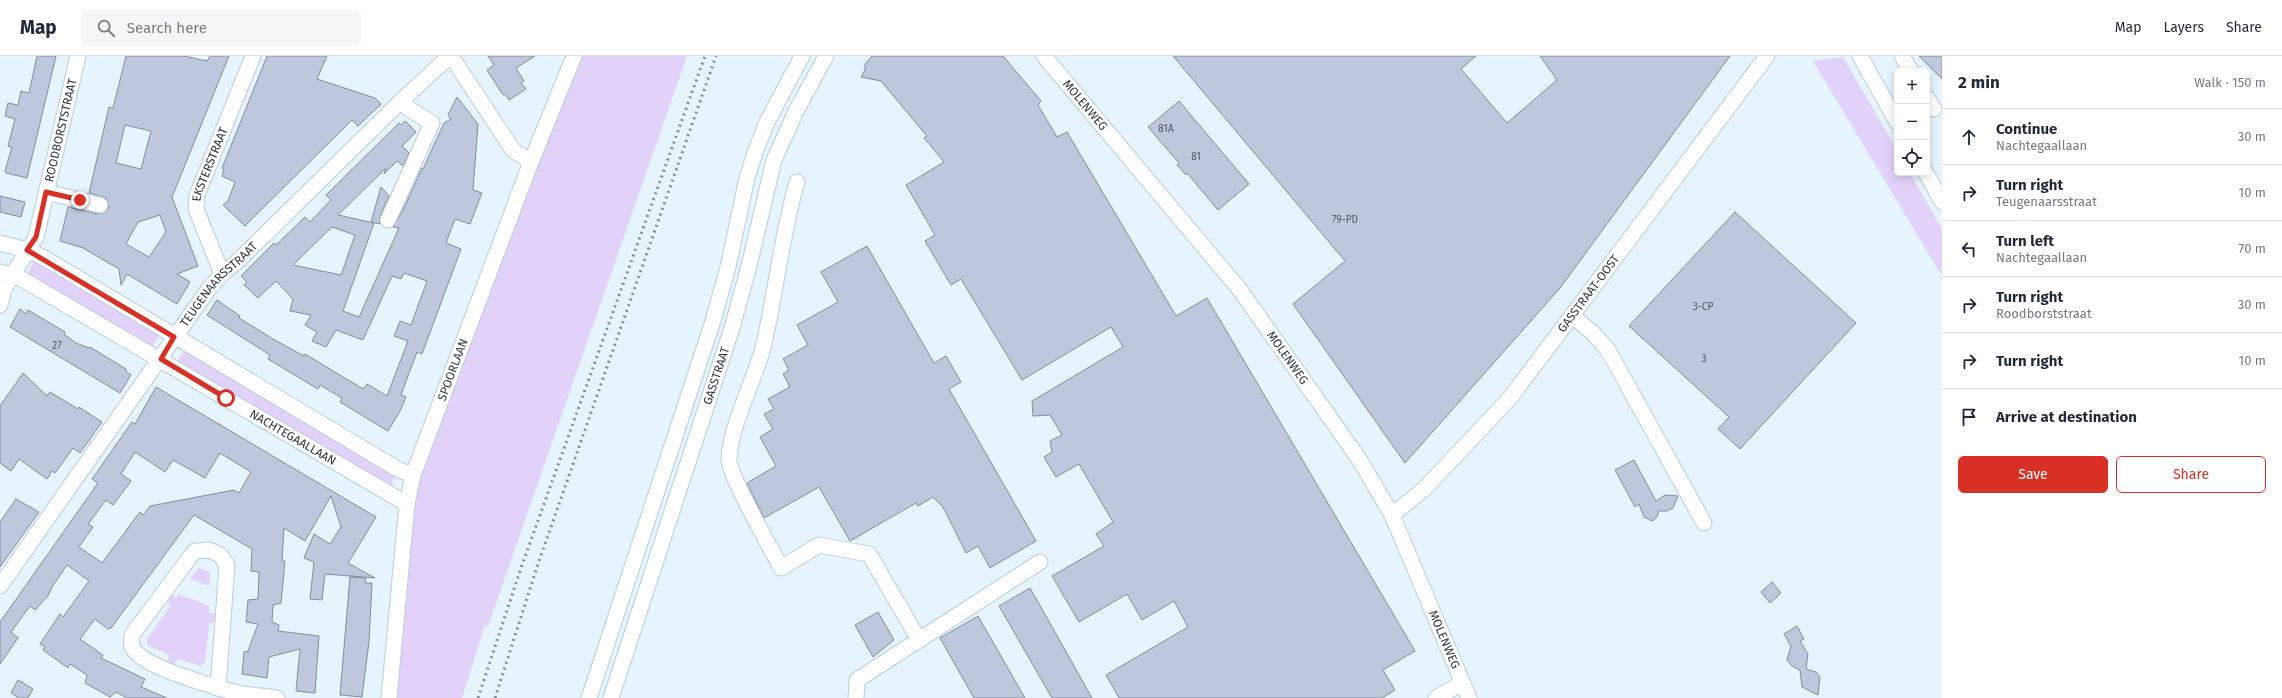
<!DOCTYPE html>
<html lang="en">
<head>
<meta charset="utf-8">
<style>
  body { margin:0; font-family:"Fira Sans",sans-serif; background:#f6f6f7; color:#1f2937 }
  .controls { position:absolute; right:12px; top:12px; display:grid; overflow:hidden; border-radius:6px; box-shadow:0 2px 10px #0003 }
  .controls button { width:36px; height:36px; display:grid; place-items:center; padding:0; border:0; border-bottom:1px solid #e0e1e3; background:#fff; color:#1f2937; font:20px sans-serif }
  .stop { position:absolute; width:12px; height:12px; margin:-9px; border:3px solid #d93025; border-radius:50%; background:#fff }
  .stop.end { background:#d93025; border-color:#fff; box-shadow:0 1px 4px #0008 }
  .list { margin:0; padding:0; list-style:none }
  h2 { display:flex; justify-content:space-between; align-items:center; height:52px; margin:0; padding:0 16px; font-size:17px }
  h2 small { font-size:13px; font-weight:400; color:#747a83 }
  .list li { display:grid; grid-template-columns:26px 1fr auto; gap:12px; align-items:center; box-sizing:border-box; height:56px; padding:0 16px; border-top:1px solid #e0e1e3 }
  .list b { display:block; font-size:15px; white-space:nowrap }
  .list p { margin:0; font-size:13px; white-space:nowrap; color:#747a83 }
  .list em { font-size:13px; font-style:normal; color:#747a83 }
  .actions { display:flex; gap:8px; padding:12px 16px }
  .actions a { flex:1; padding:9px 0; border:1px solid #d93025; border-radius:6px; text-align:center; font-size:14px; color:#d93025 }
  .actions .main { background:#d93025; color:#fff }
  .icon { flex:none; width:22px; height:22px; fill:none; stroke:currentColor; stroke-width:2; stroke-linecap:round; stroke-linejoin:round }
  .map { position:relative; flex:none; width:1942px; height:642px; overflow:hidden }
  header { display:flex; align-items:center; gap:24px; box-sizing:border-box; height:56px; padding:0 20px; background:#fff; border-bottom:1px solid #e0e1e3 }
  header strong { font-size:19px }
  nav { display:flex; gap:22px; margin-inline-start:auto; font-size:14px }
  .search { width:280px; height:36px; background:#f6f6f7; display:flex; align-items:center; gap:10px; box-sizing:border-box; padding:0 14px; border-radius:6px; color:#747a83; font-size:15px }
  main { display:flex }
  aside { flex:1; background:#fff }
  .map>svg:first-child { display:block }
  .green { fill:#e2d2fa }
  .building { fill:#bfc7dc; stroke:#838b9f; fill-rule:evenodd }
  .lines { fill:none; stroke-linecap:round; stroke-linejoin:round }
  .minor-casing { stroke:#b7cddc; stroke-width:17 }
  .minor { stroke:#fff; stroke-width:15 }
  .rail { stroke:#818d94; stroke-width:3; stroke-dasharray:2 4; stroke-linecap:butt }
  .route { stroke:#d93025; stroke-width:5 }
  .labels { text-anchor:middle; stroke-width:3.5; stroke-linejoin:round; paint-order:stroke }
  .number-label { font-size:10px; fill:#525a64 }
  .street-label { font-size:12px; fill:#2d363c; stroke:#fff }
</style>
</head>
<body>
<header>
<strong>Map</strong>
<div class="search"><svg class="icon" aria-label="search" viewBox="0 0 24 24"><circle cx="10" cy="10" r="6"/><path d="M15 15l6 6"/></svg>Search here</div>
<nav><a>Map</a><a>Layers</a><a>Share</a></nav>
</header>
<main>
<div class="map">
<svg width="1942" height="642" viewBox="0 0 1942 642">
  <rect width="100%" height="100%" fill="#e6f4fd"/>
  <path class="green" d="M 575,0 L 687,0 L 488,570 L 485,569 L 462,642 L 397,642 L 412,443 Z
    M 1843,1 L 1897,94 L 1897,117 L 1910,117 L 1942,173 L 1942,220 L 1813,5 Z
    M 34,204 L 160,279 L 152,291 L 28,218 Z
    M 184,294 L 395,419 L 390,433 L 177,306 Z
    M 199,512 L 210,516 L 210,530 L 190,523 Z
    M 170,537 L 176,542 L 179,538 L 209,550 L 209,557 L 218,558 L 217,567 L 209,567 L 205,606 L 201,610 L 177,603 L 174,609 L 167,607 L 169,599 L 147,589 L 147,583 L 171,549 L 165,544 Z"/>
  <path class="building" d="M 37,0 L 56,0 L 27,122 L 6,117 L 5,115 L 12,91 L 8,90 L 15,63 L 5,60 L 8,47 L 18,49 L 21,35 L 29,37 Z
    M 126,0 L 184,0 L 207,5 L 210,0 L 229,0 L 172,141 L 198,210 L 177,218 L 190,226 L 177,248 L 127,218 L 121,229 L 119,213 L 83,192 L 60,185 L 68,151 L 98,158 L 106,155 L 109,151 L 106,142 L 89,137 L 109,51 L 113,52 ZM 125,69 L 151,75 L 141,113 L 116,107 ZM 160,159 L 166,176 L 149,201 L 126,188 L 138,166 Z
    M 267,0 L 327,0 L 317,23 L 375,42 L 381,48 L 358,70 L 352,64 L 245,170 L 223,149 L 228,145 L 235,126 L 222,120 L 224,114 L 222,112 Z
    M 488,0 L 535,0 L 516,12 L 524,25 L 521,27 L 526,33 L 509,44 L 505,38 L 503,39 L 487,14 L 494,9 Z
    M 872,0 L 1003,0 L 1041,45 L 1038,49 L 1057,81 L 1067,76 L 1176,260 L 1207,242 L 1415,595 L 1383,614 L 1395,634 L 1382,642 L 1119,642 L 1106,619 L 1188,571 L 1174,545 L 1142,564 L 1127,538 L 1079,566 L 1052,520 L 1104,490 L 1096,478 L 1113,466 L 1079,408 L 1056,421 L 1044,401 L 1052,396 L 1050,385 L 1062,379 L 1050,359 L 1033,360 L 1032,345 L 1123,291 L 1111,271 L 1022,324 L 961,223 L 951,229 L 925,185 L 935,179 L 906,129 L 944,106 L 924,82 L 927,80 L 881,25 L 861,21 L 865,14 L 865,8 Z
    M 1173,0 L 1476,0 L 1461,13 L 1507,67 L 1557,24 L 1540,0 L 1730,0 L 1560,232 L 1405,407 L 1293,248 L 1345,205 Z
    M 1919,0 L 1942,0 L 1942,23 Z
    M 457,41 L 478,68 L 473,134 L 482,137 L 470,168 L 455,163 L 446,187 L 461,193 L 422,298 L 417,296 L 409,317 L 401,339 L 406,341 L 400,355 L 388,375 L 340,346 L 342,342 L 320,329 L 318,333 L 268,303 L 270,299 L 207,259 L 217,244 L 240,260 L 239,262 L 273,283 L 304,300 L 305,298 L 363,333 L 367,328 L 387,340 L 408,285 L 394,280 L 400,265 L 411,269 L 427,225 L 404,217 L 401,223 L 392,220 L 363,284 L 336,274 L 326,291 L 312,285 L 317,276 L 305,269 L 311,259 L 290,255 L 293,243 L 276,225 L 258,242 L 244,229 L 247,226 L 241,220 L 274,187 L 276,189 L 305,161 L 310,166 L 331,144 L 326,139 L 399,67 L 401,69 L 405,65 L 416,76 L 402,90 L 409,97 L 403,110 L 397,105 L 384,118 L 386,112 L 338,159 L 374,167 L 343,255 L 359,261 L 399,172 L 393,171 L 403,154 L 422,112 L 423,113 L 444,67 L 451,63 L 448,59 ZM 332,171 L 355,179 L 341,219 L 293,209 Z
    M 1179,45 L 1249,128 L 1218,154 L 1187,117 L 1186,119 L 1177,109 L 1179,107 L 1148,71 Z
    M 381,131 L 389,140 L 380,160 L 380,168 L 371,166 Z
    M 0,140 L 25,146 L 21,161 L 0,156 Z
    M 1735,156 L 1856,267 L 1740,393 L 1718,373 L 1729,361 L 1629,270 Z
    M 867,190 L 934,307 L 946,300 L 961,326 L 949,333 L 1036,485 L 990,512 L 978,490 L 966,497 L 943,451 L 933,441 L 918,450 L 916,447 L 850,485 L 819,431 L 764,462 L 747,427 L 776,410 L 760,381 L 773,373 L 764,358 L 774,353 L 768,343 L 790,331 L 783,318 L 789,314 L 783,303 L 808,289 L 797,269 L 838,246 L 821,216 Z
    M 20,253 L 26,258 L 28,254 L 65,276 L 64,278 L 76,287 L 89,292 L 90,291 L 126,313 L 125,314 L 131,319 L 120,337 L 10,271 Z
    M 23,317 L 47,340 L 50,336 L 78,353 L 79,351 L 102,366 L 80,397 L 73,392 L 55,417 L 52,415 L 47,423 L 19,403 L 11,415 L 0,407 L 0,350 Z
    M 156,331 L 376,461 L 348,507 L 375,522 L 325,518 L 322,544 L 310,543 L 314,506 L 304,502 L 314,478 L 330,488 L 341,471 L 331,440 L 305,485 L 284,472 L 282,505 L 285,505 L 281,547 L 273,549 L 272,566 L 279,569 L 278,575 L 319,580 L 315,637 L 296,635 L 300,593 L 269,601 L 267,622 L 242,618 L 244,596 L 248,595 L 258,568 L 246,566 L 248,544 L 258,543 L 259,516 L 251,515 L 252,493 L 194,459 L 111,572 L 108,573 L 95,563 L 80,583 L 103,599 L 101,602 L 145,623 L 141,631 L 167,642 L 127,642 L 116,636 L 110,641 L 85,627 L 87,619 L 70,608 L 68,612 L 43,594 L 45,590 L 40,588 L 60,558 L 63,561 L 89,525 L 67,509 L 52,531 L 48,540 L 35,554 L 30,550 L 11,576 L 18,582 L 0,608 L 0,566 L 98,427 L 92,423 L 132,366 L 135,368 ZM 135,396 L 165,416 L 173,404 L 205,422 L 220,397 L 251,416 L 239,437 L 234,434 L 150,450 L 143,459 L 140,456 L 102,507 L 79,491 L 93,471 L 88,468 L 106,444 L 113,449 L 131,425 L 121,418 Z
    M 1634,404 L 1656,445 L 1665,439 L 1678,440 L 1673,452 L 1667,455 L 1659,455 L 1657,461 L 1652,465 L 1644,461 L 1639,448 L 1635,451 L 1615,414 Z
    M 16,443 L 39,456 L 0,511 L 0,466 Z
    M 350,521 L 366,522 L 365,527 L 372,527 L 369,586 L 362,641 L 340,639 Z
    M 1772,526 L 1781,537 L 1770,547 L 1761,536 Z
    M 1030,532 L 1055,576 L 1092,642 L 1052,642 L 999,550 Z
    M 878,556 L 894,584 L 873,601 L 855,569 Z
    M 978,560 L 1025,642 L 974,642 L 940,582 Z
    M 1797,570 L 1804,583 L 1800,585 L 1808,598 L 1806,613 L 1816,616 L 1820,621 L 1818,639 L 1802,631 L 1800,614 L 1792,610 L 1787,604 L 1791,590 L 1784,578 Z
    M 18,624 L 33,633 L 28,642 L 19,642 L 11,637 Z"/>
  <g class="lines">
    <g class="minor-casing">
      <g id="minor">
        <path d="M 451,0 L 513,94 L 531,106"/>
        <path id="s1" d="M 1044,0 L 1240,234 L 1359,403 L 1392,459 L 1469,642"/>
        <path d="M 1860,0 L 1897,66"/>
        <path d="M 1902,0 L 1911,15"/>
        <path d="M 1927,42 L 1934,53"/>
        <path d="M 1926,117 L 1942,146"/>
        <path d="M 797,126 C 781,181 776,237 763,292 C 754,325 730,371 729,403 C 729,420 771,492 781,512 L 819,489 L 869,498 L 919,584"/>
        <path d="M 46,136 L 100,149"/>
        <path d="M 388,164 L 432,67 L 409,53 L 401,45"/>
        <path d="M 0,187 L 27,194 L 46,203 L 399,414 L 413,419"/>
        <path id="s2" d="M 0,216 L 20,222 L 407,448"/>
        <path id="s3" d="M 222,218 L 196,153 L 197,139 L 253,0"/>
        <path id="s4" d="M 0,249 L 4,233 L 36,181 L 78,0"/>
        <path d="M 1572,260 L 1592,276 L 1608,294 L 1704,467"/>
        <path id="s5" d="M 1392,459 L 1424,433 L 1510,342 L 1767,0"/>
        <path d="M 209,494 L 220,499 L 227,509 L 218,632 C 199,625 141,610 132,591 C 131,588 132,582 132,579 L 190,501 L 195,495 Z"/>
        <path id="s6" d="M 0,530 L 208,234 L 222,218 L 239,204 L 401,45 L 450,0"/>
        <path d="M 218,632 L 243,638 L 277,642"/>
        <path id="s7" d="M 389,642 L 407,448 L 413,419 L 531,106 L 574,0"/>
        <path d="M 589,642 L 712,268 L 728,211 L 747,122 L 756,94 L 767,66 L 802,0"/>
        <path id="s8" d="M 611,642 L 732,272 L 749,210 L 774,104 L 796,55 L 826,0"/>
        <path d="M 856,642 L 857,624 L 1040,506"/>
        <path d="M 1436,642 L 1462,627"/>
      </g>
    </g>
    <use href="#minor" class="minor"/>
    <path class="rail" d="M 478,642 L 521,512 L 705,0
      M 495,642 L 538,508 L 716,0"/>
  </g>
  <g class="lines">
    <path class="route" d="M 80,144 L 46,136 L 36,181 L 27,194 L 174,281 L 161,303 L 226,342"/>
  </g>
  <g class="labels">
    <g class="number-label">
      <text x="1166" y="76">81A</text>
      <text x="1196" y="104">81</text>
      <text x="1345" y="167">79-PD</text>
      <text x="1703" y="254">3-CP</text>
      <text x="57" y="293">27</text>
      <text x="1704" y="306">3</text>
    </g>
    <g class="street-label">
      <text dy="4" stroke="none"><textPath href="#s1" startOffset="64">MOLENWEG</textPath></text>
      <text dy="4" stroke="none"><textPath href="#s4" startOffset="187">ROODBORSTSTRAAT</textPath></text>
      <text dy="4" stroke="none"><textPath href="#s3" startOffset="117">EKSTERSTRAAT</textPath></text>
      <text dy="4" stroke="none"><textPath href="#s6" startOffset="373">TEUGENAARSSTRAAT</textPath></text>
      <text dy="4" stroke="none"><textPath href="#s5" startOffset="297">GASSTRAAT-OOST</textPath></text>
      <text dy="4" stroke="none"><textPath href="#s1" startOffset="388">MOLENWEG</textPath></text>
      <text dy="4" stroke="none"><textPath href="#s7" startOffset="337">SPOORLAAN</textPath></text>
      <text dy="4" stroke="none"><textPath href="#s8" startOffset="339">GASSTRAAT</textPath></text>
      <text dy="4" stroke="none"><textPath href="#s2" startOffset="337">NACHTEGAALLAAN</textPath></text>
      <text dy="4" stroke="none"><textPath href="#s1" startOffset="712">MOLENWEG</textPath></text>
    </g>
  </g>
</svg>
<div class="controls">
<button>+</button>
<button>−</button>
<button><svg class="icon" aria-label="locate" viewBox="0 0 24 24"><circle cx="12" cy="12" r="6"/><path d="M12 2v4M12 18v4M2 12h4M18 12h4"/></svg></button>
</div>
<div class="stop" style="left:226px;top:342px"></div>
<div class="stop end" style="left:80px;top:144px"></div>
</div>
<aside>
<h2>2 min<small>Walk · 150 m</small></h2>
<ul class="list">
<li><svg class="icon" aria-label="ahead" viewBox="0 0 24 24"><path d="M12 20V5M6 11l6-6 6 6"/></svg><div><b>Continue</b><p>Nachtegaallaan</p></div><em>30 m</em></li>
<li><svg class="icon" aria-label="right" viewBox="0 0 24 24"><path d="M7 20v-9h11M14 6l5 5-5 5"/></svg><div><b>Turn right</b><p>Teugenaarsstraat</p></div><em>10 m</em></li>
<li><svg class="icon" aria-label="left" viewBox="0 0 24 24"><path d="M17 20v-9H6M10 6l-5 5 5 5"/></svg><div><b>Turn left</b><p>Nachtegaallaan</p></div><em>70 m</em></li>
<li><svg class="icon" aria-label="right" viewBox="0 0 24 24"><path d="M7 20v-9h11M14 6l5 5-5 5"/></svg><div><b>Turn right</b><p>Roodborststraat</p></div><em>30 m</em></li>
<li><svg class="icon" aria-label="right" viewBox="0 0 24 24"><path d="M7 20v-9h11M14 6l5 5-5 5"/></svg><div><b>Turn right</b></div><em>10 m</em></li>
<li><svg class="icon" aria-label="arrive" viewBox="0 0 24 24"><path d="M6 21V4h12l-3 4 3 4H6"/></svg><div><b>Arrive at destination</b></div></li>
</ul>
<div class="actions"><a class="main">Save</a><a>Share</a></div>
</aside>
</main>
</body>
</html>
